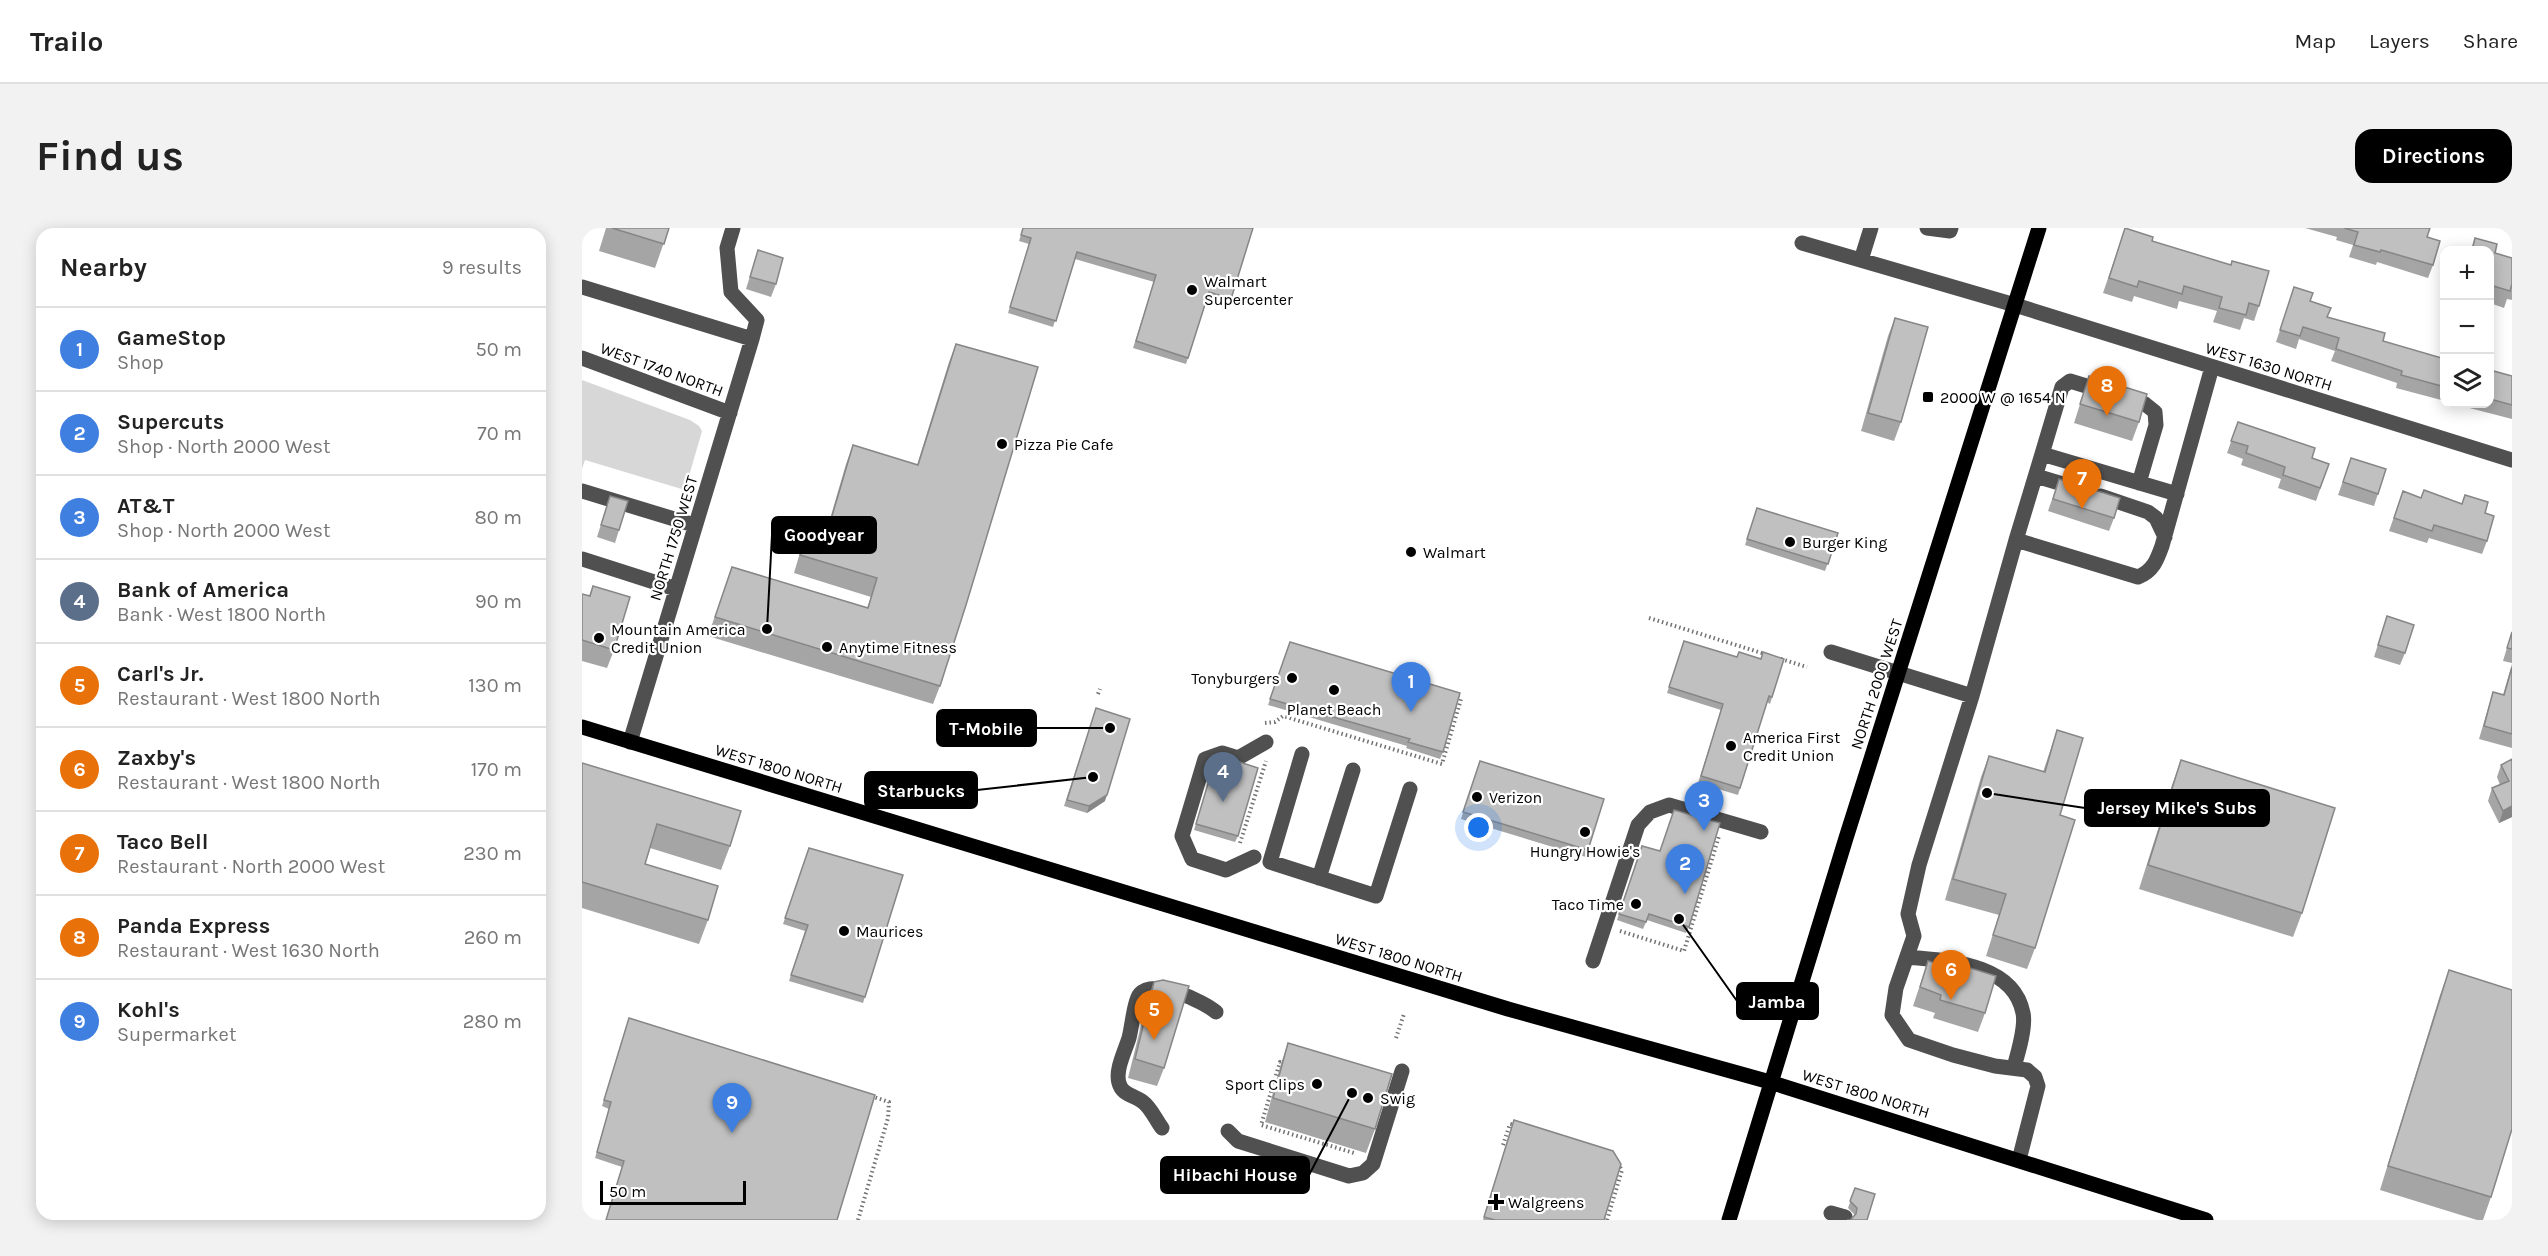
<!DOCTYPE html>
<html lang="en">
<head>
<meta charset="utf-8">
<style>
  body { margin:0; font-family:Karla,sans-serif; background:#f2f2f2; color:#222 }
  .controls { position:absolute; right:18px; top:18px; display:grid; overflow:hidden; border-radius:12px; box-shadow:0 3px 15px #0003 }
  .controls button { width:54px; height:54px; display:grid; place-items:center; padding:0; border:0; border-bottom:2px solid #e0e0e0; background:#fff; color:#222; font:30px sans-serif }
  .scale { position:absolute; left:18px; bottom:15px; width:146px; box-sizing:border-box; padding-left:6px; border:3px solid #000; border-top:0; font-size:16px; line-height:21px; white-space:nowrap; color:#000; -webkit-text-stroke:4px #fff; paint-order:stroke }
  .you { position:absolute; left:897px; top:600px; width:21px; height:21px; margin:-15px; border:4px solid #fff; border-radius:50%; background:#1a73e8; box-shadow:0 0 0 9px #1a73e833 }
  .badge { display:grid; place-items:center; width:39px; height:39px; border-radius:50%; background:#000; color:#fff; font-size:20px; font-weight:700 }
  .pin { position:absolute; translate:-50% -50px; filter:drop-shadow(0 2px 3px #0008) }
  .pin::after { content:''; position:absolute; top:32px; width:21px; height:18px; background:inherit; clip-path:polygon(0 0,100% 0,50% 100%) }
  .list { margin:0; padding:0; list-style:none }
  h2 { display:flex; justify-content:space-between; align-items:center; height:78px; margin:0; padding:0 24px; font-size:26px }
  h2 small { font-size:20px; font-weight:400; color:#767676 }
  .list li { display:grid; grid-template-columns:39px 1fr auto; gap:18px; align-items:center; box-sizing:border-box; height:84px; padding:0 24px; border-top:2px solid #e0e0e0 }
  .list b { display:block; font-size:22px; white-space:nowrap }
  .list p { margin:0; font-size:20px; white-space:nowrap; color:#767676 }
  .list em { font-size:20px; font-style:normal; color:#767676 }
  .icon { flex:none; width:33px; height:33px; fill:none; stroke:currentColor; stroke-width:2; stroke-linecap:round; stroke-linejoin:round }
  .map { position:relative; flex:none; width:1930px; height:992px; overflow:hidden; border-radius:18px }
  header { display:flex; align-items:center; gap:36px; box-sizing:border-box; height:84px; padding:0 30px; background:#fff; border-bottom:2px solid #e0e0e0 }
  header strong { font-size:28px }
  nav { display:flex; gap:33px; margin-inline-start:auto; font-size:21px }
  .intro { display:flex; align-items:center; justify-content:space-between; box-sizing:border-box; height:144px; padding:0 36px }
  h1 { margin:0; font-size:42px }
  .button { padding:15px 27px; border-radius:18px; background:#000; color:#fff; font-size:21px; font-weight:700 }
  main { display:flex; gap:36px; padding:0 36px }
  aside { flex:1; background:#fff; border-radius:18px; box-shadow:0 3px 15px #0003 }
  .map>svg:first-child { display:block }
  .green { fill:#d7d7d7 }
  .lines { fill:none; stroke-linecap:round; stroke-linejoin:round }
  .path { stroke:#727272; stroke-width:4; stroke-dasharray:1.5 3; stroke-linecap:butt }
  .minor { stroke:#505050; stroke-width:15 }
  .major { stroke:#000; stroke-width:15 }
  .wall { fill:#a5a5a5 }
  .shaded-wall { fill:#868686 }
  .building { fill:#c0c0c0; stroke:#868686; stroke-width:1.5 }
  .poi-dot { fill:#000; stroke:#fff; stroke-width:2 }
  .labels { text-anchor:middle; stroke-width:4.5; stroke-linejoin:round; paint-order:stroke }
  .poi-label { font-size:16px; fill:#000; stroke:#fff; text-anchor:start }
  .street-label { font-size:16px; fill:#000; stroke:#fff }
  .leader { fill:none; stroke:#000; stroke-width:2 }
  .callout-dot { fill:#000; stroke:#fff; stroke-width:2 }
  .callout { fill:#000; stroke:#000; stroke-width:2 }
  .callout-label { font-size:18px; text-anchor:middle; font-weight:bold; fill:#fff }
</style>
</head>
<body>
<header>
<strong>Trailo</strong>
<nav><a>Map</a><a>Layers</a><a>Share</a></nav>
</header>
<div class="intro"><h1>Find us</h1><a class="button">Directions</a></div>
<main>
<aside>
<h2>Nearby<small>9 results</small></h2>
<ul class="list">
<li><span class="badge" style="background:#3f7fe0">1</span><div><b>GameStop</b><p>Shop</p></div><em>50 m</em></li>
<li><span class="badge" style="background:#3f7fe0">2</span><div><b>Supercuts</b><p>Shop · North 2000 West</p></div><em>70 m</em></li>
<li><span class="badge" style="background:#3f7fe0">3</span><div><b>AT&amp;T</b><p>Shop · North 2000 West</p></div><em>80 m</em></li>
<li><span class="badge" style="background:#5c6f8a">4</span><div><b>Bank of America</b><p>Bank · West 1800 North</p></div><em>90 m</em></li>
<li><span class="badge" style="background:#e8710a">5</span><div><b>Carl's Jr.</b><p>Restaurant · West 1800 North</p></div><em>130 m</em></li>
<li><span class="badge" style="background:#e8710a">6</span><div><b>Zaxby's</b><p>Restaurant · West 1800 North</p></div><em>170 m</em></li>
<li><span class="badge" style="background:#e8710a">7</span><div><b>Taco Bell</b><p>Restaurant · North 2000 West</p></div><em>230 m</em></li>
<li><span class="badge" style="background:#e8710a">8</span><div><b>Panda Express</b><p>Restaurant · West 1630 North</p></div><em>260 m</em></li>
<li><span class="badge" style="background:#3f7fe0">9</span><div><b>Kohl's</b><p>Supermarket</p></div><em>280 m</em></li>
</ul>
</aside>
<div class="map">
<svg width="1930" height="992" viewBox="0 0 1930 992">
  <rect width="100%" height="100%" fill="#fff"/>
  <path class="green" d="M 0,152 L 108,192 L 117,198 L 120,203 L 103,262 L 3,232 L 0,241 Z"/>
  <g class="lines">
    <path class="path" d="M 1067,390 L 1183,426
      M 1199,431 L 1225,439
      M 516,466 L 518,461
      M 683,495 L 693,494 L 701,488 L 860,536 L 879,471 L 874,467
      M 658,615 L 684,533
      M 1038,703 L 1102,723 L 1137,608
      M 814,810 L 822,786
      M 703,836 L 698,834 L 679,897 L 772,925
      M 921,917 L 928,896 L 933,897
      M 276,992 L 306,890 L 307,874 L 289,868
      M 1025,992 L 1040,942 L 1036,936"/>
    <path class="minor" d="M 151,0 L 145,20 L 149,64 L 175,92 L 170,111
      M 1345,0 L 1368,3 L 1369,0
      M 1220,15 L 1433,77 L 1930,232
      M 1279,32 L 1289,0
      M 0,59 L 170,111 L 48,514
      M 0,130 L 148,185
      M 1460,226 L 1480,159 L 1488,153 L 1563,176 L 1573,184 L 1574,197 L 1557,255
      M 1454,248 L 1494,260
      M 0,263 L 112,297
      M 1519,268 L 1566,284 L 1574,290 L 1583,309
      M 1434,312 L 1460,226 L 1595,266
      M 0,331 L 94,361
      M 1249,424 L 1390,468
      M 720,526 L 688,634 L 794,668 L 828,561
      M 672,629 L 644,642 L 610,631 L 600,608 L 623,531 L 640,525 L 656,530 L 684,514
      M 737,650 L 771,542
      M 1325,729 C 1364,733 1431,734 1441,785 C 1444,799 1436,825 1432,839
      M 1011,733 L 1056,597 L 1068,584 L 1087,577 L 1179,604
      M 580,900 C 574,892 569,880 561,874 C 552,867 540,867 537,855 C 533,842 543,823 547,810 C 550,799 552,773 558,766 C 572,750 621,773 634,784
      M 646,903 L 656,913 L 767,948 L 781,945 L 791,936 L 820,843
      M 1437,932 L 1456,858 L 1453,849 L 1445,842 L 1413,838 L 1371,827 L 1327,812 L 1310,787 L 1314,760 L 1332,708 L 1326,686 L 1337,637 L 1390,468 L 1434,312 L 1556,349 C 1571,343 1575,332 1580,318 L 1630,139
      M 1249,985 L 1263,989"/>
    <path class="major" d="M 0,499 L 926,781 L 1188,854 L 1624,992
      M 1147,992 L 1264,610 L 1457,0"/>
  </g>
  <path class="wall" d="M 24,0 L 87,0 L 73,40 L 17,23 Z
    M 441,0 L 671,0 L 647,78 L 625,71 L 604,136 L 551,120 L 572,54 L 493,31 L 471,99 L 426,85 L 447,16 L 437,13 Z
    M 1543,0 L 1570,13 L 1677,78 L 1672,93 L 1662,90 L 1658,102 L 1631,94 L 1635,83 L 1597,73 L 1595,81 L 1552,68 L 1550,74 L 1521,65 Z
    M 1723,0 L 1848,0 L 1845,9 L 1851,37 L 1846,50 L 1795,34 L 1794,37 L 1767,29 L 1771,17 L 1754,12 L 1755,9 Z
    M 1893,10 L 1913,25 L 1930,30 L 1930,72 L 1925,71 L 1922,80 L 1908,75 L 1908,22 L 1889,22 Z
    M 176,22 L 194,56 L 189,69 L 164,61 Z
    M 1708,72 L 1728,73 L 1745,89 L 1801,113 L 1863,138 L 1863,173 L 1814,160 L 1815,155 L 1749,133 L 1753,123 L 1717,111 L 1714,121 L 1694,114 Z
    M 1313,90 L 1319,194 L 1312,213 L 1279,203 L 1306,108 Z
    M 374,116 L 358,458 L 351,476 L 126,408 L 150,339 L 285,380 L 289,369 L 212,345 L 217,328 L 224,309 L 241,315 L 264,236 L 271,217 L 335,237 L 367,134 Z
    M 1908,142 L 1930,148 L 1930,191 L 1872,176 L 1908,176 Z
    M 1507,148 L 1557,194 L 1550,213 L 1492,195 Z
    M 1656,194 L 1730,230 L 1747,236 L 1734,273 L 1696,260 L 1699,251 L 1659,237 L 1661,231 L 1645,225 Z
    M 1769,230 L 1804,241 L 1792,278 L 1756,267 Z
    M 1477,251 L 1532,290 L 1527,303 L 1466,283 Z
    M 1821,263 L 1839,270 L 1880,276 L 1883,267 L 1903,285 L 1905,313 L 1900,326 L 1847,310 L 1845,315 L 1807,303 Z
    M 28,268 L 37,302 L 33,315 L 15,309 Z
    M 1175,280 L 1256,305 L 1243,343 L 1163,317 Z
    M 11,358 L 32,422 L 25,440 L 0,433 L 0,366 L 7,368 Z
    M 1805,388 L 1823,425 L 1818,437 L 1792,429 Z
    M 1930,403 L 1930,435 L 1921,433 Z
    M 1102,413 L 1155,429 L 1179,431 L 1202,431 L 1188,476 L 1185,474 L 1156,567 L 1116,555 L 1139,482 L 1085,465 Z
    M 708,414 L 861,524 L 858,531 L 824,520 L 825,518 L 686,477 Z
    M 1930,436 L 1930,520 L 1897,511 L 1907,477 L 1911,464 L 1921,467 Z
    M 514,480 L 523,573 L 505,585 L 482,578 Z
    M 1475,502 L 1478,587 L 1453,720 L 1445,741 L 1404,728 L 1417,687 L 1363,672 L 1399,549 L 1407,528 L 1461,544 Z
    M 1930,531 L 1930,589 L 1917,595 L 1906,573 L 1910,560 L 1918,557 L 1915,549 L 1919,537 Z
    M 1599,532 L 1720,685 L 1711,709 L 1557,661 L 1590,557 Z
    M 898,533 L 1006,622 L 1004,629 L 879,591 Z
    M 0,535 L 148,618 L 139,642 L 68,620 L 63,636 L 126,692 L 117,716 L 0,680 Z
    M 631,539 L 656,608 L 653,614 L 612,602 Z
    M 1060,618 L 1107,699 L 1104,705 L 1065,692 L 1061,701 L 1035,692 Z
    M 227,620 L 321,647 L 281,775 L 207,753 L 223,703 L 201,696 Z
    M 1346,733 L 1357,736 L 1403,785 L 1396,804 L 1351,790 L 1353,785 L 1331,778 Z
    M 1867,742 L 1909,969 L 1901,992 L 1895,992 L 1798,962 L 1858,767 Z
    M 572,754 L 582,840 L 575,858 L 546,850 L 565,773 Z
    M 45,796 L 255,992 L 40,939 L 13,930 L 27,881 L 20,878 Z
    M 706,815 L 793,901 L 784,925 L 683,894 L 698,839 Z
    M 930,899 L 1022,992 L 901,992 Z
    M 1273,960 L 1285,992 L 1268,992 L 1272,988 L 1272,986 L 1266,980 Z"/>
  <path class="shaded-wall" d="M 525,567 L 523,573 L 505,585 L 507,578 Z
    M 1930,578 L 1930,589 L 1917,595 L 1921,583 Z"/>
  <path class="building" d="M 30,0 L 87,0 L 82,16 Z
    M 441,0 L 671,0 L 649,71 L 627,64 L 606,130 L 554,113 L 574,47 L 495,24 L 474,93 L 428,79 L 449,10 L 439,7 Z
    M 1543,0 L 1571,9 L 1570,13 L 1649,37 L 1650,33 L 1687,43 L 1677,78 L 1667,75 L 1664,87 L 1637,80 L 1640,69 L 1602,58 L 1600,66 L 1557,53 L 1555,59 L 1527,50 Z
    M 1762,0 L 1848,0 L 1845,9 L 1858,13 L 1851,37 L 1799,22 L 1798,24 L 1772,17 L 1776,4 Z
    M 1893,10 L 1915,16 L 1913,25 L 1930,30 L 1930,56 L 1928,63 L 1908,57 L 1908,22 L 1890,22 Z
    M 176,22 L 201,30 L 194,56 L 168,49 Z
    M 1712,59 L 1731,65 L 1728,73 L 1749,80 L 1745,89 L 1803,105 L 1801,113 L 1863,131 L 1861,138 L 1863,138 L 1863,159 L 1819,147 L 1820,143 L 1754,121 L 1757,110 L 1721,99 L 1718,108 L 1698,102 Z
    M 1313,90 L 1346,99 L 1319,194 L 1286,185 Z
    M 374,116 L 456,139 L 384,377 L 358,458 L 133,389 L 150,339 L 286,380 L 295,350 L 218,327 L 224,309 L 242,315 L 271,217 L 336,237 Z
    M 1908,142 L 1930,148 L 1930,177 L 1908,171 Z
    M 1507,148 L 1565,166 L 1557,194 L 1498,176 Z
    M 1656,194 L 1733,220 L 1730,230 L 1747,236 L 1738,260 L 1701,247 L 1703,239 L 1664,225 L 1666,218 L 1649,213 Z
    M 1769,230 L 1804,241 L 1796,266 L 1761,254 Z
    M 1477,251 L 1538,270 L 1532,290 L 1471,271 Z
    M 1842,262 L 1880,276 L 1883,267 L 1906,274 L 1903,285 L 1912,288 L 1905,313 L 1852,297 L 1850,303 L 1812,290 L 1821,263 L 1839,270 Z
    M 28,268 L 46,273 L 37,302 L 19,297 Z
    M 1175,280 L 1256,305 L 1246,336 L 1165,311 Z
    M 11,358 L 48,369 L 32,422 L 0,412 L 0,366 L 8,368 Z
    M 1805,388 L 1832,397 L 1823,425 L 1796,417 Z
    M 1930,404 L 1930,421 L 1925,420 Z
    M 1102,413 L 1155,429 L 1157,424 L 1179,431 L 1181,424 L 1202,431 L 1190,469 L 1187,468 L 1158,560 L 1119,548 L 1141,476 L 1087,459 Z
    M 708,414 L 878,465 L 861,524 L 826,514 L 828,511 L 688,471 Z
    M 1930,439 L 1930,506 L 1902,498 L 1911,464 L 1922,467 Z
    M 514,480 L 548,491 L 525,567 L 507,578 L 485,572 Z
    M 1475,502 L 1501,510 L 1478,587 L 1493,592 L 1453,720 L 1411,707 L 1424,666 L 1371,651 L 1407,528 L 1463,544 Z
    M 642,529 L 676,540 L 656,608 L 614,596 L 633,532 Z
    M 1930,531 L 1930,578 L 1921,583 L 1910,560 L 1927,553 L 1919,537 Z
    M 1599,532 L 1753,580 L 1720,685 L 1566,637 Z
    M 898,533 L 1022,571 L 1006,622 L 881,584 Z
    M 0,535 L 159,583 L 148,618 L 75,596 L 63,636 L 136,658 L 126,692 L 0,654 Z
    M 1092,582 L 1138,595 L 1107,699 L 1067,686 L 1064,694 L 1037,686 L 1060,618 L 1078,623 Z
    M 227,620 L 321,647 L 283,769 L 209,747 L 226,697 L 203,690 Z
    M 1359,731 L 1414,748 L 1403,785 L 1358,772 L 1359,767 L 1338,759 L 1346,733 L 1357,736 Z
    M 1867,742 L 1930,762 L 1930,901 L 1909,969 L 1806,938 Z
    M 581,752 L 607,758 L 582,840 L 553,831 L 572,754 Z
    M 47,790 L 293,867 L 255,992 L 24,992 L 42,933 L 15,924 L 29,874 L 22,872 Z
    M 706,815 L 810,846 L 793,901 L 691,870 Z
    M 932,892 L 1031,923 L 1039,936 L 1022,992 L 913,992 L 902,989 Z
    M 1273,960 L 1293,966 L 1285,992 L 1265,992 L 1268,992 L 1274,986 L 1275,980 L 1268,973 Z"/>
  <g class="poi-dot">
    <circle cx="610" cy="62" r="6"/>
    <rect x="1340" y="163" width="12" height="12" rx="3"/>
    <circle cx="420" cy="216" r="6"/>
    <circle cx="1208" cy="314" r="6"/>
    <circle cx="829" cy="324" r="6"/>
    <circle cx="17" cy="410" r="6"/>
    <circle cx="245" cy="419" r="6"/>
    <circle cx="710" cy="450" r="6"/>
    <circle cx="752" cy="462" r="6"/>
    <circle cx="1149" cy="518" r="6"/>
    <circle cx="895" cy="569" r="6"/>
    <circle cx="1003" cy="604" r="6"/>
    <circle cx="1054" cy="676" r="6"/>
    <circle cx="262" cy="703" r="6"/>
    <circle cx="735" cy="856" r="6"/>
    <circle cx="786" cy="870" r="6"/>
    <path d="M911 965h6v6h6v6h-6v6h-6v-6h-6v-6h6z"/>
  </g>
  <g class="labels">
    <g class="poi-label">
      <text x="622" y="59">Walmart<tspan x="622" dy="18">Supercenter</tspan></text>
      <text x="1358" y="175">2000 W @ 1654 N</text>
      <text x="432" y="222">Pizza Pie Cafe</text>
      <text x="1220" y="320">Burger King</text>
      <text x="841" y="330">Walmart</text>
      <text x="29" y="407">Mountain America<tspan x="29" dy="18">Credit Union</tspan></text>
      <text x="257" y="425">Anytime Fitness</text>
      <text x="698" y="456" text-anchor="end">Tonyburgers</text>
      <text x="752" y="487" text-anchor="middle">Planet Beach</text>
      <text x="1161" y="515">America First<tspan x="1161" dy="18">Credit Union</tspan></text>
      <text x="907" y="575">Verizon</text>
      <text x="1003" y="629" text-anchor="middle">Hungry Howie's</text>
      <text x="1042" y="682" text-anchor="end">Taco Time</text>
      <text x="274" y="709">Maurices</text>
      <text x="723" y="862" text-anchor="end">Sport Clips</text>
      <text x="798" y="876">Swig</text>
      <text x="926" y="980">Walgreens</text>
    </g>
    <g class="street-label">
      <text transform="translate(1687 138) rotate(17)" y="6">WEST 1630 NORTH</text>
      <text transform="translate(80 141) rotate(20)" y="6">WEST 1740 NORTH</text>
      <text transform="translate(91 310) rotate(-73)" y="6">NORTH 1750 WEST</text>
      <text transform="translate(1294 456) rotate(-72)" y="6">NORTH 2000 WEST</text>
      <text transform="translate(197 540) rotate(17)" y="6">WEST 1800 NORTH</text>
      <text transform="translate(817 729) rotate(17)" y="6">WEST 1800 NORTH</text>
      <text transform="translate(1284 865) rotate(17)" y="6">WEST 1800 NORTH</text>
    </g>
  </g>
  <path class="leader" d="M185 401L190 307M528 500L454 500M511 549L395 562M1405 565L1503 580M1097 691L1155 773M770 865L727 947"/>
  <g class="callout-dot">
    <circle cx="185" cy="401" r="6"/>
    <circle cx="528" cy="500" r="6"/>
    <circle cx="511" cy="549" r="6"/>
    <circle cx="1405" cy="565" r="6"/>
    <circle cx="1097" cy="691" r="6"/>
    <circle cx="770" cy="865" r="6"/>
  </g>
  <g class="callout">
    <rect x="190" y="289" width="104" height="36" rx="6"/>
    <rect x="355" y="482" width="99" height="36" rx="6"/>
    <rect x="283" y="544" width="112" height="36" rx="6"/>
    <rect x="1503" y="562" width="184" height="36" rx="6"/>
    <rect x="1155" y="755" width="81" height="36" rx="6"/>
    <rect x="579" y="929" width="148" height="36" rx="6"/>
  </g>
  <g class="callout-label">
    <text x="242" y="313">Goodyear</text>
    <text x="404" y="507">T-Mobile</text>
    <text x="339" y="569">Starbucks</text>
    <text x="1595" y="586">Jersey Mike's Subs</text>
    <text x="1195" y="780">Jamba</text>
    <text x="653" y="953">Hibachi House</text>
  </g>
</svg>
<div class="controls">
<button>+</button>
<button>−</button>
<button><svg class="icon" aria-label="layers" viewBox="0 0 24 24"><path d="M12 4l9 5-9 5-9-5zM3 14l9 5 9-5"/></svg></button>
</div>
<div class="scale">50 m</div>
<div class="you"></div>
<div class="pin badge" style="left:829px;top:484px;background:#3f7fe0">1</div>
<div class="pin badge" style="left:1103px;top:666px;background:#3f7fe0">2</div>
<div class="pin badge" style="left:1122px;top:603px;background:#3f7fe0">3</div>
<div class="pin badge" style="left:641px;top:574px;background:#5c6f8a">4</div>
<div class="pin badge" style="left:572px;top:812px;background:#e8710a">5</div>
<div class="pin badge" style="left:1369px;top:772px;background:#e8710a">6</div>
<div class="pin badge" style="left:1500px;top:281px;background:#e8710a">7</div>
<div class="pin badge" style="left:1525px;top:188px;background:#e8710a">8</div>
<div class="pin badge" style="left:150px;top:905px;background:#3f7fe0">9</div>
</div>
</main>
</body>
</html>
